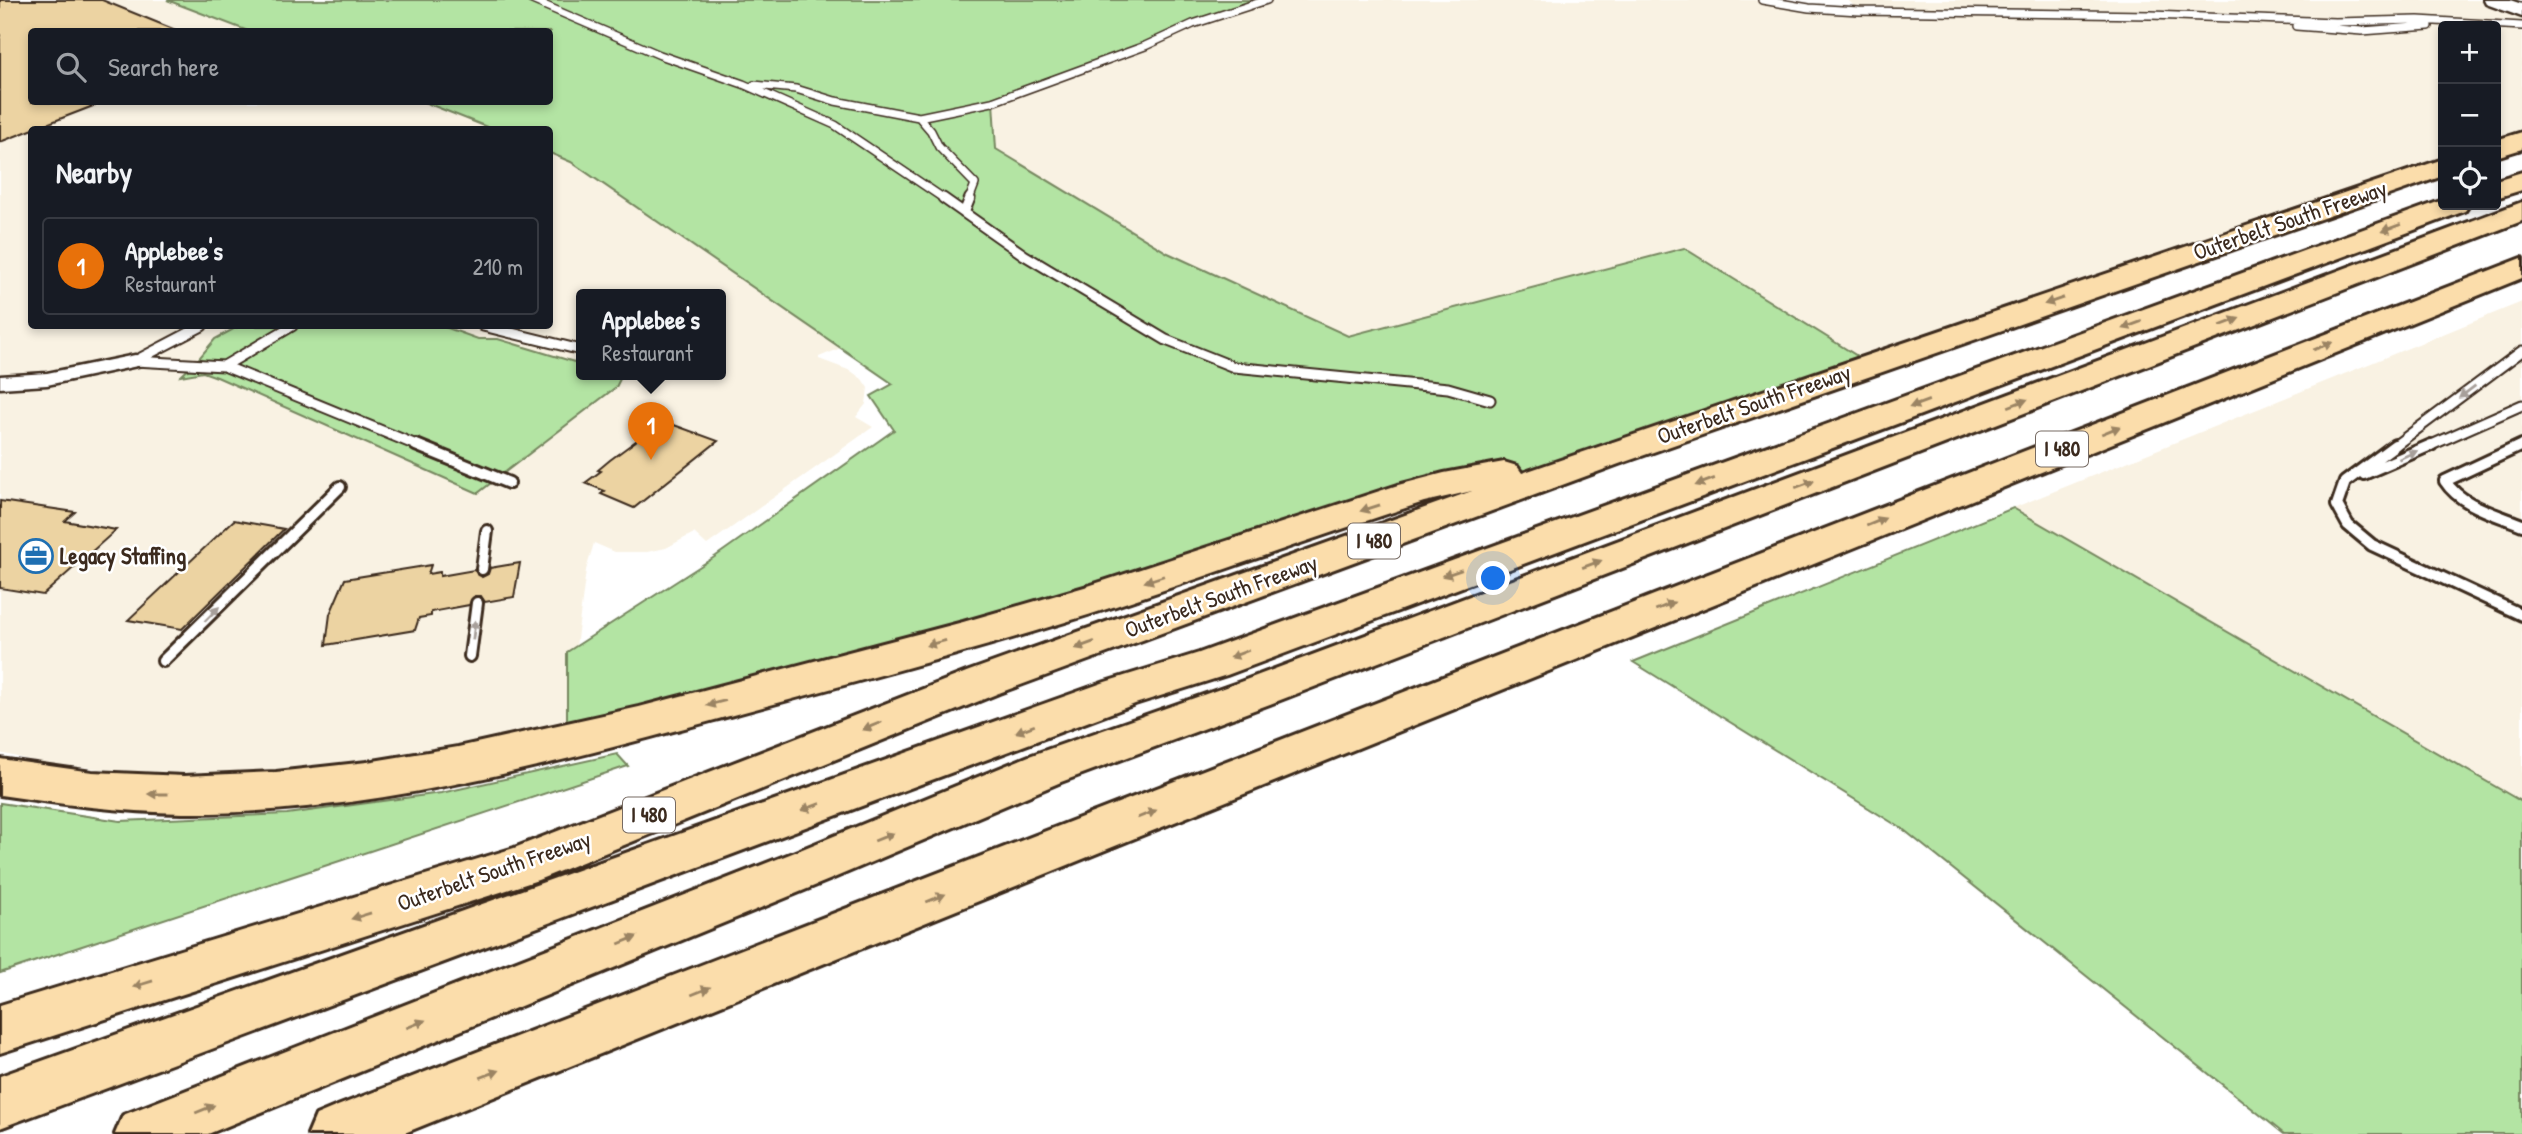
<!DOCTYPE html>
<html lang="en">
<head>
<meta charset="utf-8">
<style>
  body { margin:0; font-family:"Patrick Hand",sans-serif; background:#242831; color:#f1f3f6 }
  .controls { position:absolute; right:21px; top:21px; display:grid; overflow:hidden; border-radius:7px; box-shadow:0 4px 10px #0003 }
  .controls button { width:63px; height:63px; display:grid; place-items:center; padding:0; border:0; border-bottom:2px solid #363941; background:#171b24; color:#f1f3f6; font:35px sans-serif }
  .you { position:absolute; left:1494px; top:579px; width:24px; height:24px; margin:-18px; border:5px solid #fff; border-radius:50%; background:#1a73e8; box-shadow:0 0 0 10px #1a73e833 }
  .badge { display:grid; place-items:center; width:46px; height:46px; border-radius:50%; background:#0f766e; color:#fff; font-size:23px; font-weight:700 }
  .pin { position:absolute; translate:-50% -58px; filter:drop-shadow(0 2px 4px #0008) }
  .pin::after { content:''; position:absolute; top:37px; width:24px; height:21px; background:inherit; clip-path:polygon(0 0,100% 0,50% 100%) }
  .popup { position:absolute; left:576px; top:289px; width:150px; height:91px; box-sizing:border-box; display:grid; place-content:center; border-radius:7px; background:#171b24; filter:drop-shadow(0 2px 5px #0005); font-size:23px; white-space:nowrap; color:#9ea1a6 }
  .popup b { font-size:26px; color:#f1f3f6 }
  .popup::after { content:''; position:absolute; left:50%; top:100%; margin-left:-14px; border:14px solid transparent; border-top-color:#171b24 }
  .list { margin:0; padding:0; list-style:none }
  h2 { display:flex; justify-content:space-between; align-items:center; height:91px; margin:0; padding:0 28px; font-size:30px }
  h2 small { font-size:23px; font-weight:400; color:#9ea1a6 }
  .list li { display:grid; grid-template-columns:46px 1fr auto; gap:21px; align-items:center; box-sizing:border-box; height:98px; margin:0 14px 14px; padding:0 14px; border:2px solid #363941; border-radius:7px }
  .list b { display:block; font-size:26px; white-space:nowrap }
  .list p { margin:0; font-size:23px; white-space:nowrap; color:#9ea1a6 }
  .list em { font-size:23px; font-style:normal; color:#9ea1a6 }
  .icon { flex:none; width:38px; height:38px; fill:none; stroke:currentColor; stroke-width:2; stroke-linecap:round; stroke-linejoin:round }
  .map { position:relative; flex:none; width:2522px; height:1134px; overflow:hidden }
  .search { position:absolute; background:#171b24; box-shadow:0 4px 10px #0003; left:28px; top:28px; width:525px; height:77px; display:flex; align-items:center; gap:18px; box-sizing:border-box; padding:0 24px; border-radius:7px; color:#9ea1a6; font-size:26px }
  .panel { position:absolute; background:#171b24; box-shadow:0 4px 10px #0003; left:28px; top:126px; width:525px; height:203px; border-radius:7px }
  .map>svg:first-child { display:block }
  .built { fill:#f9f2e3; fill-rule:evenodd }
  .green { fill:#b3e4a3; stroke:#778760; stroke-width:2 }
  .building { fill:#ecd3a2; stroke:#3b2a1e; stroke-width:2 }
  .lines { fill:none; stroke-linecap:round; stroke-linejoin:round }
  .lane-far2-casing { stroke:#3b2a1e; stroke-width:10 }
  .lane-far1-casing { stroke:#3b2a1e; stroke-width:13 }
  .lane-casing { stroke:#3b2a1e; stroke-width:16 }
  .street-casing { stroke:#3b2a1e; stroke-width:5 }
  .secondary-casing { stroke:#3b2a1e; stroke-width:5 }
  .highway-casing { stroke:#3b2a1e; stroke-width:6 }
  .lane-far2 { stroke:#fff; stroke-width:7 }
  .lane-far1 { stroke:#fff; stroke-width:9 }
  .lane { stroke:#fff; stroke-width:10 }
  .street { fill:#fff; fill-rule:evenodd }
  .secondary { fill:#fff; fill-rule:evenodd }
  .highway { fill:#fbddab; fill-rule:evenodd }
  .oneway { fill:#9b8464 }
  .oneway2 { fill:#a79f9a }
  .labels { text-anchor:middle; stroke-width:5; stroke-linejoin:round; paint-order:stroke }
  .shield { fill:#fff; stroke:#766a62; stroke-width:2 }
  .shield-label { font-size:21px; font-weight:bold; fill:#3b2a1e }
  .street-label { font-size:23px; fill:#3b2a1e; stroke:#fff }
  .poi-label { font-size:23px; font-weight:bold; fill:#3b2a1e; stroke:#fff; text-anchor:start }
</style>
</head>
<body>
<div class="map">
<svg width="2522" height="1134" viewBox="0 0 2522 1134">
  <rect width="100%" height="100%" fill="#fff"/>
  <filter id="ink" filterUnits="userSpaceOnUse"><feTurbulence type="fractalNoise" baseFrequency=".0143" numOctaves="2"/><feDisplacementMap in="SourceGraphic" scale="14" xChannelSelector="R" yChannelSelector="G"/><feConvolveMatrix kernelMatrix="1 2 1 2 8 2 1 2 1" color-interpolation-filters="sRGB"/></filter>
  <g filter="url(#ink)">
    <path class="built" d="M 0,0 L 167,0 L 248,31 L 32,32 L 32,102 L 424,102 L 492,129 L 32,130 L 32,326 L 550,326 L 550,153 L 571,162 L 841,348 L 819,357 L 819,359 L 851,371 L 862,379 L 868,388 L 866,404 L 856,417 L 873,427 L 707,545 L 694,533 L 666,548 L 647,552 L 615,552 L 594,543 L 586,570 L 576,647 L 567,652 L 567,724 L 474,746 L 305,771 L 166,775 L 47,764 L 0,753 ZM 581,294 L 721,294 L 721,374 L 581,374 Z
      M 1267,0 L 1762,0 L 1858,10 L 1848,0 L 2493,0 L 2522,11 L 2522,139 L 2496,148 L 2496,26 L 2443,26 L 2443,167 L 1870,364 L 1684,248 L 1349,336 L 1168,253 L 996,149 L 992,102 L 1171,33 Z
      M 2522,302 L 2522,802 L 2013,508 Z"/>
    <path class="green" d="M 167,0 L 1267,0 L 993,102 L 996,149 L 1168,253 L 1348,336 L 1684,248 L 1870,364 L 1606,456 L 1435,487 L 567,742 L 567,652 L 716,556 L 894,430 L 871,396 L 893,384 L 571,162 L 550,153 L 550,130 L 492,129 L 424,102 L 550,102 L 550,32 L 248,31 Z
      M 239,326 L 442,326 L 478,339 L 498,339 L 581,364 L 581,374 L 615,374 L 620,379 L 616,387 L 478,493 L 217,377 L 203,372 L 181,376 L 196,362 L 215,339 Z
      M 2013,508 L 2522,802 L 2522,1134 L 2284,1134 L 1904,830 L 1633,662 Z
      M 617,754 L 628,766 L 0,973 L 0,803 L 120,821 L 287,814 L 441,793 Z"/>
    <path class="building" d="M 0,0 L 102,0 L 178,31 L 32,32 L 32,102 L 101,103 L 0,142 Z
      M 663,421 L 718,441 L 634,508 L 601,494 L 605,491 L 585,483 L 601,471 L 598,470 L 610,460 Z
      M 0,501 L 75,512 L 65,521 L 116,530 L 43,595 L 0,588 Z
      M 234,520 L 284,529 L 182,629 L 128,620 Z
      M 520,563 L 514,597 L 485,602 L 481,596 L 475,596 L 469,605 L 431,612 L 431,616 L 419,618 L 415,630 L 326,645 L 330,614 L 345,579 L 431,565 L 428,574 L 440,572 L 440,576 L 474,570 L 482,577 L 488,574 L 490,568 Z"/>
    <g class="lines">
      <g class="lane-far2-casing">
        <path id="lane-far2" d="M 532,0 L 660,55 L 743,84 L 835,125 L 946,200
          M 1762,0 L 1809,8 L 1859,11 L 2151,15 L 2335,22 L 2418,20 L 2522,26
          M 2296,26 L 2362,31 L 2429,26
          M 754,85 L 796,89 L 835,101 L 919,117 L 931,131 L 939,147 L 975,184 L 969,200
          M 919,117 L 992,102 L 1145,46 L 1193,24 L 1267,0"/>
      </g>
      <g class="lane-far1-casing">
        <path id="lane-far1" d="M 943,198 L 1024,255 L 1166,340 L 1234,367 L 1448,388 L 1490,400
          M 964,213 L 970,198
          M 483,326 L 581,350
          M 137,360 L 202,326
          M 135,361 L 224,366 L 292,326
          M 224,366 L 421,447
          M 2393,447 L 2522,351
          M 2427,447 L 2522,405
          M 2518,447 L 2522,445"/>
      </g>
      <g class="lane-casing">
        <path id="lane" d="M 416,445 L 509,483
          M 2395,445 L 2345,482 L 2337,505 L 2348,525 L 2372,545 L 2522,615
          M 2522,445 L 2445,481 C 2461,506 2496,514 2522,525
          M 2364,474 L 2431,445
          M 482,569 L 487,531
          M 470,656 L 477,603
          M 163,661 L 340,487"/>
      </g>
      <g class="street-casing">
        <path id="street" d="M 135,355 L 142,357 L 145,361 L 142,365 L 47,385 L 0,388 L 0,376 L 47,373 Z"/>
      </g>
      <g class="secondary-casing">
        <path id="secondary" d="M 2484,0 L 2510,0 L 2522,4 L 2522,17 L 2486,4 Z"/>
      </g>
      <g class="highway-casing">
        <path id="highway" d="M 2522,132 L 2522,149 L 2496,157 L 2496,140 Z
          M 2443,159 L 2443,176 L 1619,464 L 999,693 L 538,880 L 0,1053 L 0,1005 L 514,848 L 969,671 L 1472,491 L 1424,502 C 1321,535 1219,572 1116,606 C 990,647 862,680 733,715 C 555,763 370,815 183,813 C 121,812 61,804 0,795 L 0,759 L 92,772 L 184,776 L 276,772 L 367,762 L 458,747 L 639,707 L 963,622 L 1088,586 L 1398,485 L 1444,473 L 1504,462 L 1517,466 L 1522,473 Z
          M 2522,172 L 2522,190 L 2496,198 L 2496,180 Z
          M 2443,200 L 2443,205 L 2469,205 L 2465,211 L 1227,675 L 1135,704 L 0,1128 L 0,1076 L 1105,682 L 1199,653 Z
          M 2522,202 L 2522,221 L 1270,704 L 1061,782 L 829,880 L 208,1134 L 115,1134 L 123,1115 L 795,852 L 1029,756 L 1240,682 Z
          M 2522,258 L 2522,278 L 402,1134 L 308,1134 L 316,1115 L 335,1107 Z"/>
      </g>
      <use href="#lane-far2" class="lane-far2"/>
      <use href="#lane-far1" class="lane-far1"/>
      <use href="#lane" class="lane"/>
      <use href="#street" class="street"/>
      <use href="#secondary" class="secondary"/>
      <use href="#highway" class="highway"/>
    </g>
    <defs><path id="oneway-solid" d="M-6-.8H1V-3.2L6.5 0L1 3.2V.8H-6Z" transform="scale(1.75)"/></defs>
    <g class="oneway">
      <use href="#oneway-solid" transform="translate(2391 228) rotate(160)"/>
      <use href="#oneway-solid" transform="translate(2054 301) rotate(161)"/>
      <use href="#oneway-solid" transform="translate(2230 322) rotate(-21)"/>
      <use href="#oneway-solid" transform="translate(2132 325) rotate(160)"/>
      <use href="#oneway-solid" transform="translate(2323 346) rotate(-22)"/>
      <use href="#oneway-solid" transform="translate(2018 403) rotate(-21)"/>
      <use href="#oneway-solid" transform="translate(1919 404) rotate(160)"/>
      <use href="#oneway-solid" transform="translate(2111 430) rotate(-22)"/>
      <use href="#oneway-solid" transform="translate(1705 482) rotate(160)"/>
      <use href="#oneway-solid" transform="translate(1805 484) rotate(-21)"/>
      <use href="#oneway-solid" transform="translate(1370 508) rotate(162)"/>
      <use href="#oneway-solid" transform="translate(1876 522) rotate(-22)"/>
      <use href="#oneway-solid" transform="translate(1592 564) rotate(-20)"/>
      <use href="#oneway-solid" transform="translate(1452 573) rotate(161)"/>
      <use href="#oneway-solid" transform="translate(1154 579) rotate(162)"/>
      <use href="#oneway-solid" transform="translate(1665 606) rotate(-22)"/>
      <use href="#oneway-solid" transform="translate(936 643) rotate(165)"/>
      <use href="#oneway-solid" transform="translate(1085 645) rotate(160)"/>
      <use href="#oneway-solid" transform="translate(1239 654) rotate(159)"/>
      <use href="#oneway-solid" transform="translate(716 703) rotate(165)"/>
      <use href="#oneway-solid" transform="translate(872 726) rotate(158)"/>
      <use href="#oneway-solid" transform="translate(1025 729) rotate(159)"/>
      <use href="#oneway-solid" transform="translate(158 794) rotate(-180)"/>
      <use href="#oneway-solid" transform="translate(811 807) rotate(160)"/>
      <use href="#oneway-solid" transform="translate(1147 814) rotate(-22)"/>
      <use href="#oneway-solid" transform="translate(884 837) rotate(-22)"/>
      <use href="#oneway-solid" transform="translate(936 898) rotate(-22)"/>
      <use href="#oneway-solid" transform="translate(361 916) rotate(163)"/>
      <use href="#oneway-solid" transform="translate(628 940) rotate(-22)"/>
      <use href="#oneway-solid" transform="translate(143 984) rotate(163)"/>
      <use href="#oneway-solid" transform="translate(701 991) rotate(-22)"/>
      <use href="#oneway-solid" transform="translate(416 1024) rotate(-22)"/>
      <use href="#oneway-solid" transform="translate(490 1074) rotate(-21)"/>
      <use href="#oneway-solid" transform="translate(205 1109) rotate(-22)"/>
    </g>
    <g class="oneway2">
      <use href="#oneway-solid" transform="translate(2467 392) rotate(143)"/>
      <use href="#oneway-solid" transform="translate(2408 455) rotate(-24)"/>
      <use href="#oneway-solid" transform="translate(212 614) rotate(-45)"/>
      <use href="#oneway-solid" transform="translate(474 630) rotate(-83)"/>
    </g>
  </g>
  <defs>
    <g id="office-ring" transform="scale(1.75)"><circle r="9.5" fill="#fff" stroke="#1f6fb2" stroke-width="1.5"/><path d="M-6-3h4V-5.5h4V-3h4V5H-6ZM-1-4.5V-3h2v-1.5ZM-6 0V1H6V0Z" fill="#1f6fb2"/></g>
  </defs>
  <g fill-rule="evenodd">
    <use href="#office-ring" x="36" y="556"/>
  </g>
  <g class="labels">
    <g class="shield">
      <rect x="2036" y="431.5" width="52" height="35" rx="5"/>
      <rect x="1348" y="523.5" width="52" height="35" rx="5"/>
      <rect x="623" y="797.5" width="52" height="35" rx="5"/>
    </g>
    <g class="shield-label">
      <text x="2062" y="456">I 480</text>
      <text x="1374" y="548">I 480</text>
      <text x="649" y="822">I 480</text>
    </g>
    <g class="street-label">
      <text transform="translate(2290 220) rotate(-19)" y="8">Outerbelt South Freeway</text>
      <text transform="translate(1754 404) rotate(-19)" y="8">Outerbelt South Freeway</text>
      <text transform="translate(1221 596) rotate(-20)" y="8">Outerbelt South Freeway</text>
      <text transform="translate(494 871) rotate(-19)" y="8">Outerbelt South Freeway</text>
    </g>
    <g class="poi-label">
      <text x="60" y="564">Legacy Staffing</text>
    </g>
  </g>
</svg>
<div class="controls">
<button>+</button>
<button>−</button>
<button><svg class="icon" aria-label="locate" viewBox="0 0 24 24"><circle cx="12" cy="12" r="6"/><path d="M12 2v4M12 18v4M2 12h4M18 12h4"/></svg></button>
</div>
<div class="you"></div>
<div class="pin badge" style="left:651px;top:460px;background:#e8710a">1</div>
<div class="popup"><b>Applebee's</b>Restaurant</div>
<div class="search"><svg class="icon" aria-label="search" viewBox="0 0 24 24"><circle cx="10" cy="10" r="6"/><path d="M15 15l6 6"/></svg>Search here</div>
<section class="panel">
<h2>Nearby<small></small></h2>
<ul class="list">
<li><span class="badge" style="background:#e8710a">1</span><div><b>Applebee's</b><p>Restaurant</p></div><em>210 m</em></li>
</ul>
</section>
</div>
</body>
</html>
